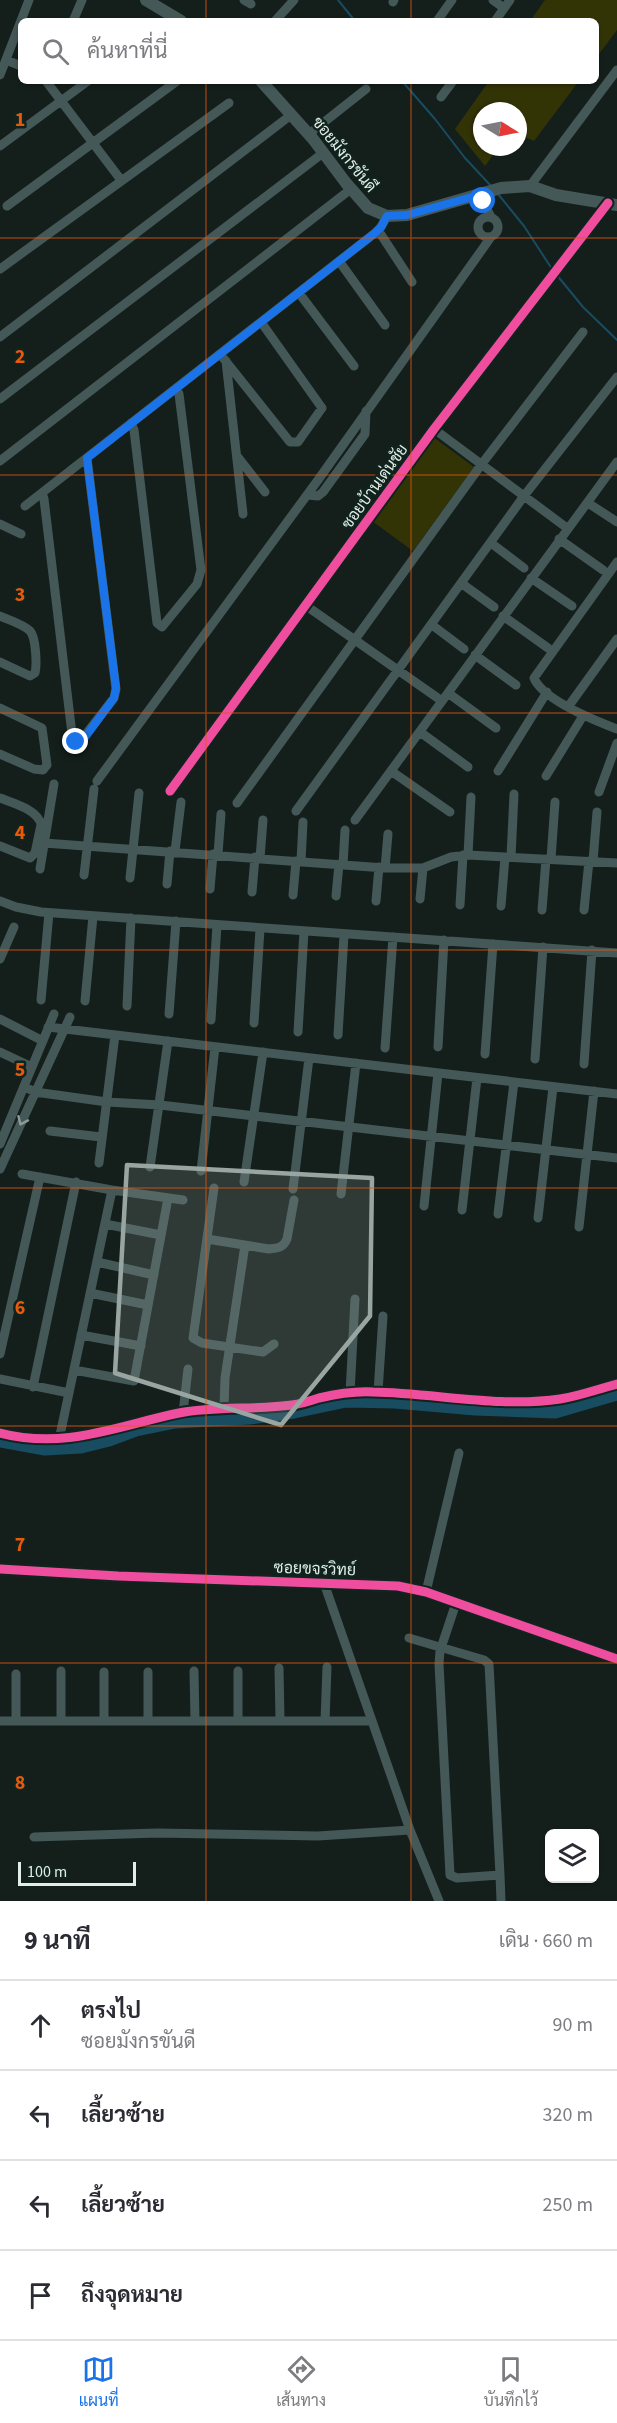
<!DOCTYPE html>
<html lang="th">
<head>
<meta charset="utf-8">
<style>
  body { margin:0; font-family:"Source Sans 3",Sarabun,sans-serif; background:#f2f2f3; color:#2b2b33 }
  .controls { position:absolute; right:18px; bottom:18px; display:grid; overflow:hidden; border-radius:9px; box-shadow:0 2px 4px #0004 }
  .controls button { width:54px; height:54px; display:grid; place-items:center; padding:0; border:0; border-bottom:2px solid #e1e1e2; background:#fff; color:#2b2b33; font:30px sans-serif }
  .compass { position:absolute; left:473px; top:102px; width:54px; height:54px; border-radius:50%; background:#fff; box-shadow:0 2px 4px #0004; rotate:100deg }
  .scale { position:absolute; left:18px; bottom:15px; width:118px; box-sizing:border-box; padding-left:6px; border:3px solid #e1ede8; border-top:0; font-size:16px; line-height:21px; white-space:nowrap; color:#e1ede8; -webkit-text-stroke:4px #10231d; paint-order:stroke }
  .stop { position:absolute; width:18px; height:18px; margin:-14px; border:4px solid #1a73e8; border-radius:50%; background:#fff }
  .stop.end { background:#1a73e8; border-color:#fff; box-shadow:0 2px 6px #0008 }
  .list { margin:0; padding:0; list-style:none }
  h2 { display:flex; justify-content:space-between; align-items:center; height:78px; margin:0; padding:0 24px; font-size:26px }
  h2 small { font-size:20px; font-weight:400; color:#7c7c81 }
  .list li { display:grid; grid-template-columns:39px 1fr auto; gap:18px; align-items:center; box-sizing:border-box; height:90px; padding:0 24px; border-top:2px solid #e1e1e2 }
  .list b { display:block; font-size:22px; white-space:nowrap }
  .list p { margin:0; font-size:20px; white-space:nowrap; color:#7c7c81 }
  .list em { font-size:20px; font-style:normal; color:#7c7c81 }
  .icon { flex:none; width:33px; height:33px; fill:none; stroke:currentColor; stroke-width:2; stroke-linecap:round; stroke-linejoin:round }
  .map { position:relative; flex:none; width:617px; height:1901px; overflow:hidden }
  .search { position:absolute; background:#fff; box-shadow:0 2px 4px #0004; left:18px; right:18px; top:18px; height:66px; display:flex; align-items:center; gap:15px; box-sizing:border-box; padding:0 21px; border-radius:9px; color:#7c7c81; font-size:22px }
  .sheet { height:438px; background:#fff }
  nav { display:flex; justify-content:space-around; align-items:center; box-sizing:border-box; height:84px; border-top:2px solid #e1e1e2; background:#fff; font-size:16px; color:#7c7c81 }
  nav a { display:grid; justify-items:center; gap:3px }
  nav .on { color:#1a73e8 }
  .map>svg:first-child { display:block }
  .green { fill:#333406 }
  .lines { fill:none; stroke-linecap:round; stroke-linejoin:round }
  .stream { stroke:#184c61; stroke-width:2 }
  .river { stroke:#184c61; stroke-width:15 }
  .minor { stroke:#445857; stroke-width:9 }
  .tertiary { stroke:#445857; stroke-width:12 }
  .cycleway-casing { stroke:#10231d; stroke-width:13 }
  .cycleway { stroke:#ef4d9e; stroke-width:9 }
  .oneway { stroke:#8b9b98 }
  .route { stroke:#1a73e8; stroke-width:8 }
  .marked { fill:#99a5a1; fill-opacity:0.2; stroke:#99a5a1; stroke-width:4.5; stroke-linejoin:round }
  .grid { fill:none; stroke:#e8590c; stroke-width:1.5; stroke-opacity:0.55 }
  .labels { text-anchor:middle; stroke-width:5; stroke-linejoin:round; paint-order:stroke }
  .street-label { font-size:16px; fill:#e1ede8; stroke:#10231d }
  .grid-label { font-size:20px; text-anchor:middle; font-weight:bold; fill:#e8590c; stroke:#10231d; stroke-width:5; stroke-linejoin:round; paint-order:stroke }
</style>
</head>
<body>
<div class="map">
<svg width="617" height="1901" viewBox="0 0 617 1901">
  <rect width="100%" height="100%" fill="#141f1c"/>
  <path class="green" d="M 545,0 L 617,0 L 617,30 L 596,58 L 596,21 L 530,21 Z
    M 489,81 L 579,81 L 534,141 L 518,134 L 518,111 L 482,111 L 482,147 L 499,147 L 485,166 L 455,129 Z
    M 433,437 L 474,467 L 413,551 L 372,521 Z"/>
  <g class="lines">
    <path class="stream" d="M 338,0 L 355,21
      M 402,81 L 435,119 L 465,158 L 492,187
      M 498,194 L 524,226 L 552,269
      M 556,274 L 583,307 L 617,340"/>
    <path class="river" d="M 0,1440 L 45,1448 L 81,1446 L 109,1439 L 136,1429 L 175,1421 L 249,1417 L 294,1411 L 346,1400 L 395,1401 L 475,1408 L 555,1411 L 617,1393"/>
    <path class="minor" d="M 244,0 L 251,4
      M 493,0 L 504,8
      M 393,2 L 394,0
      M 73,21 L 82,0
      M 275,21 L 294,0
      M 437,21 L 452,0
      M 495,21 L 510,0
      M 6,60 L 21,66
      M 0,75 L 29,0
      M 46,81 L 121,180
      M 441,97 L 453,81
      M 309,134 L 366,89
      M 0,146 L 88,81
      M 530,186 L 617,70
      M 479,195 L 491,217
      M 7,206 L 177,81
      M478 227a10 10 0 1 1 20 0a10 10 0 1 1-20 0Z
      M 378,230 L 412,282
      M 339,261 L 385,325
      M 0,269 L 229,103
      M 299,293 L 354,366
      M 0,337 L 291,115
      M 220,354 L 290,442 L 298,442 L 322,408 L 261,322
      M 226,361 L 243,514
      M 0,399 L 323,153
      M 131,423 L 134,430 L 157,623 L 162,627 L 197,584 L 201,570 L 179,394 L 176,388
      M 434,429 L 567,528
      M 237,456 L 265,492
      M 0,461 L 351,189
      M 42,493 L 44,499 L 72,734 L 73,739 L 79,743 L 114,698 L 116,689 L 87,458
      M 307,495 L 318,496 L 323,492 L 365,434 L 366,411
      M 588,503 L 617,522
      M 25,506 L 375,233 L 381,227 L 387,216
      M 0,524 L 21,534
      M 559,539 L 603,570
      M 491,543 L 524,568
      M 617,562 L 534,678 C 543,700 596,721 617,729
      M 531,578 L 572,606
      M 461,583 L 494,607
      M 305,605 L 442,701
      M 0,616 C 9,620 23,624 30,631 C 36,637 37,665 35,673 L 30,676 L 0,662
      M 503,616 L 548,648
      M 432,625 L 464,649
      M 475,655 L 516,685
      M 448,693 L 496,728
      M 568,707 L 617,639
      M 0,708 L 42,728 L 47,765 L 43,770 L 34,769 L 0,754
      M 420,732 L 468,767
      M 391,771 L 450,812
      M 498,771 L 547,692
      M 546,776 L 583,716
      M 97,781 L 318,480 L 491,237
      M 170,791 L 434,429 L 608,203
      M 599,792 L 617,743
      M 0,798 C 13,803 39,810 41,825 L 35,853 L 30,858 L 0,846
      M 237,803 L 481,465 L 583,332
      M 296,811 L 524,496 L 617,377
      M 355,820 L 617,462
      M 44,843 L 385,868 L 423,868 L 451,857 L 468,855 L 617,863
      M 175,851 L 181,802
      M 218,854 L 221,814
      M 468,855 L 471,797
      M 511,857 L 514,794
      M 260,858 L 263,820
      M 551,859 L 555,802
      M 301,861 L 303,822
      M 593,861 L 597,812
      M 343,865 L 345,830
      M 385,868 L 388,834
      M 40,869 L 54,784
      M 84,875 L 94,789
      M 130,878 L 139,793
      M 167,884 L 170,851
      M 210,889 L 213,854
      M 252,892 L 255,857
      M 293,895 L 296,861
      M 336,896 L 339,864
      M 420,899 L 423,868
      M 0,901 L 16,907 L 41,912 L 617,953
      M 376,901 L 379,867
      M 460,905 L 463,855
      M 501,906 L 505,857
      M 542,910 L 546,859
      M 584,910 L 589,861
      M 0,959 L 14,927
      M 41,1000 L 49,913
      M 85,1001 L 93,916
      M 127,1006 L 131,918
      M 169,1014 L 176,921
      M 0,1019 L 43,1041
      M 211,1020 L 217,925
      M 254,1023 L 260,929
      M 48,1027 L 617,1094
      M 298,1032 L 304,931
      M 338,1035 L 344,935
      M 438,1047 L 444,940
      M 385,1048 L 393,937
      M 0,1052 L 32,1067
      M 485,1054 L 493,944
      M 535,1059 L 543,947
      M 584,1064 L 592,950
      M 25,1087 L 35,1092 L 107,1102 L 160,1105 L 617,1158
      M 50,1131 L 101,1137
      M 0,1144 L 54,1014
      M 99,1163 L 115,1035
      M 150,1167 L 168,1041
      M 0,1169 L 70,1017
      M 201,1171 L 215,1047
      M 22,1174 L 112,1190 L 59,1440
      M 244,1182 L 263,1052
      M 214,1188 L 193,1338 L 202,1343 L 263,1352 L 274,1344
      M 293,1189 L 309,1058
      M 112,1190 L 183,1200
      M 341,1194 L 356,1063
      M 424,1206 L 438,1073
      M 462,1210 L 477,1078
      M 498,1214 L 514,1082
      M 538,1218 L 553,1087
      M 105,1224 L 161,1235
      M 579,1227 L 594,1091
      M 207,1239 L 269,1249 C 278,1248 283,1248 287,1239 L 294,1200
      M 97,1262 L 154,1275
      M 90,1293 L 148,1305
      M 81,1335 L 141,1346
      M 0,1354 L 40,1177
      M 74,1370 L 134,1381 L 168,1198
      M 0,1379 L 69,1393
      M 33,1387 L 76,1182
      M 378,1392 L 383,1316
      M 350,1393 L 355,1299
      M 224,1408 L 225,1378 L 245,1245
      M 183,1413 L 188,1369
      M 0,1433 C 65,1450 116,1426 179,1413 C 216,1406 255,1410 292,1405 C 301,1404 310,1401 319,1398 C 336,1394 355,1391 373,1392 C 435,1393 499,1408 560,1399 C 579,1396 598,1389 617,1384
      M 324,1583 L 410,1830 L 439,1901
      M 426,1592 L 459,1453
      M 456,1603 L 440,1651 L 439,1664 L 450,1875 L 457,1878 L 500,1875 L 501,1901
      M 409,1638 L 484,1660 L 489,1664 L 500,1875
      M 279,1668 L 280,1721
      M 61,1671 L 61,1721
      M 194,1671 L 195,1721
      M 238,1671 L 238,1721
      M 148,1672 L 148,1721
      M 0,1721 L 372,1721
      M 16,1721 L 16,1674
      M 104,1721 L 104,1672
      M 325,1721 L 327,1667
      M 34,1837 L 157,1833 L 318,1836 L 410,1830"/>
    <path class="tertiary" d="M 146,0 L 181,21
      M 261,81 L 313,139 L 346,183 L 368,208 L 387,216 L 407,215 L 501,188 L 530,186 L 556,195 L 617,205
      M 0,1569 L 118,1576 L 398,1586 L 426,1592 L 617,1659"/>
    <g class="cycleway-casing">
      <path id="cycleway" d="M 170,791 L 434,429 L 608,203
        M 0,1433 C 65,1450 116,1426 179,1413 C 216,1406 255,1410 292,1405 C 301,1404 310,1401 319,1398 C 336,1394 355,1391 373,1392 C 435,1393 499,1408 560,1399 C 579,1396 598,1389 617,1384
        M 0,1569 L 118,1576 L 398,1586 L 426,1592 L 617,1659"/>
    </g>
    <use href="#cycleway" class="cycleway"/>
  </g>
  <defs><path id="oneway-chevron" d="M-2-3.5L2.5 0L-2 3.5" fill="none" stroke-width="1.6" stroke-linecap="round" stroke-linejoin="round" transform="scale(1.5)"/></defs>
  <use class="oneway" href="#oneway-chevron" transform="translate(22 1121) rotate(114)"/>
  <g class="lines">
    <path class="route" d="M 76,742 L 83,740 L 114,698 L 116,688 L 87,458 L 375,233 L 381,227 L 387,216 L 407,215 L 479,195 L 483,201"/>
  </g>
  <path class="marked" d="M 127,1165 L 372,1178 L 370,1316 L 281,1425 L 115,1373 Z"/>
  <path class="grid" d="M 206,0 L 206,21M 411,0 L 411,21M 206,81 L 206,1901M 411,81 L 411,1901M 0,238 L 617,238M 0,475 L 617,475M 0,713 L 617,713M 0,950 L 617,950M 0,1188 L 617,1188M 0,1426 L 617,1426M 0,1663 L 617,1663"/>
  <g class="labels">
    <g class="street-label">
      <text transform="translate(345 154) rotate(51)" y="6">ซอยมังกรขันดี</text>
      <text transform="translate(374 486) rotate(-54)" y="6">ซอยบ้านเด่นชัย</text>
      <text transform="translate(315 1568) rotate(2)" y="6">ซอยขจรวิทย์</text>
    </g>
  </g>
  <g class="grid-label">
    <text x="20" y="126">1</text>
    <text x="20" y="363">2</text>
    <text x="20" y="601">3</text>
    <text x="20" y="839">4</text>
    <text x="20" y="1076">5</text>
    <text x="20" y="1314">6</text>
    <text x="20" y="1551">7</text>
    <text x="20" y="1789">8</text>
  </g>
</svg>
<div class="controls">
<button><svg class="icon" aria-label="layers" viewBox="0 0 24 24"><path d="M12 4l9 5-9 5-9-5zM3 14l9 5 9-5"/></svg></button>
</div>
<svg class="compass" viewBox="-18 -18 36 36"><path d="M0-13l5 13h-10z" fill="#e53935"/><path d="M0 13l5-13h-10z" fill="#7c7c81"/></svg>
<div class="scale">100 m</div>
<div class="stop" style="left:483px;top:201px"></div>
<div class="stop end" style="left:76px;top:742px"></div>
<div class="search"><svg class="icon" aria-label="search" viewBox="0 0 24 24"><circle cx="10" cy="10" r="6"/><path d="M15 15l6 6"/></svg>ค้นหาที่นี่</div>
</div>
<section class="sheet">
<h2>9 นาที<small>เดิน · 660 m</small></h2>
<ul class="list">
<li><svg class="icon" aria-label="ahead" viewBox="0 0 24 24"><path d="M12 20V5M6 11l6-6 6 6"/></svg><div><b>ตรงไป</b><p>ซอยมังกรขันดี</p></div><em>90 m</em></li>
<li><svg class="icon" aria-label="left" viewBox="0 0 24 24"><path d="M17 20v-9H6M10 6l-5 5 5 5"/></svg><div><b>เลี้ยวซ้าย</b></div><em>320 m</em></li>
<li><svg class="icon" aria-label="left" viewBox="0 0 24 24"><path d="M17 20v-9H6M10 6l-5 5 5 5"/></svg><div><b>เลี้ยวซ้าย</b></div><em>250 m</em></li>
<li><svg class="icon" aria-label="arrive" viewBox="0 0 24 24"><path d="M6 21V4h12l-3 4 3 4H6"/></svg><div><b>ถึงจุดหมาย</b></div></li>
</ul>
</section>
<nav>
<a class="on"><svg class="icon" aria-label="map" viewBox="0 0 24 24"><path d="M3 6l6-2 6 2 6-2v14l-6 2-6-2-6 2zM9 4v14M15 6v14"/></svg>แผนที่</a>
<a><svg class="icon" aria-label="directions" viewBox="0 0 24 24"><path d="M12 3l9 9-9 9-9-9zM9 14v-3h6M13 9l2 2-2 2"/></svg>เส้นทาง</a>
<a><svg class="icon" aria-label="saved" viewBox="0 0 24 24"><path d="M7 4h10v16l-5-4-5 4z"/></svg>บันทึกไว้</a>
</nav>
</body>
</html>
